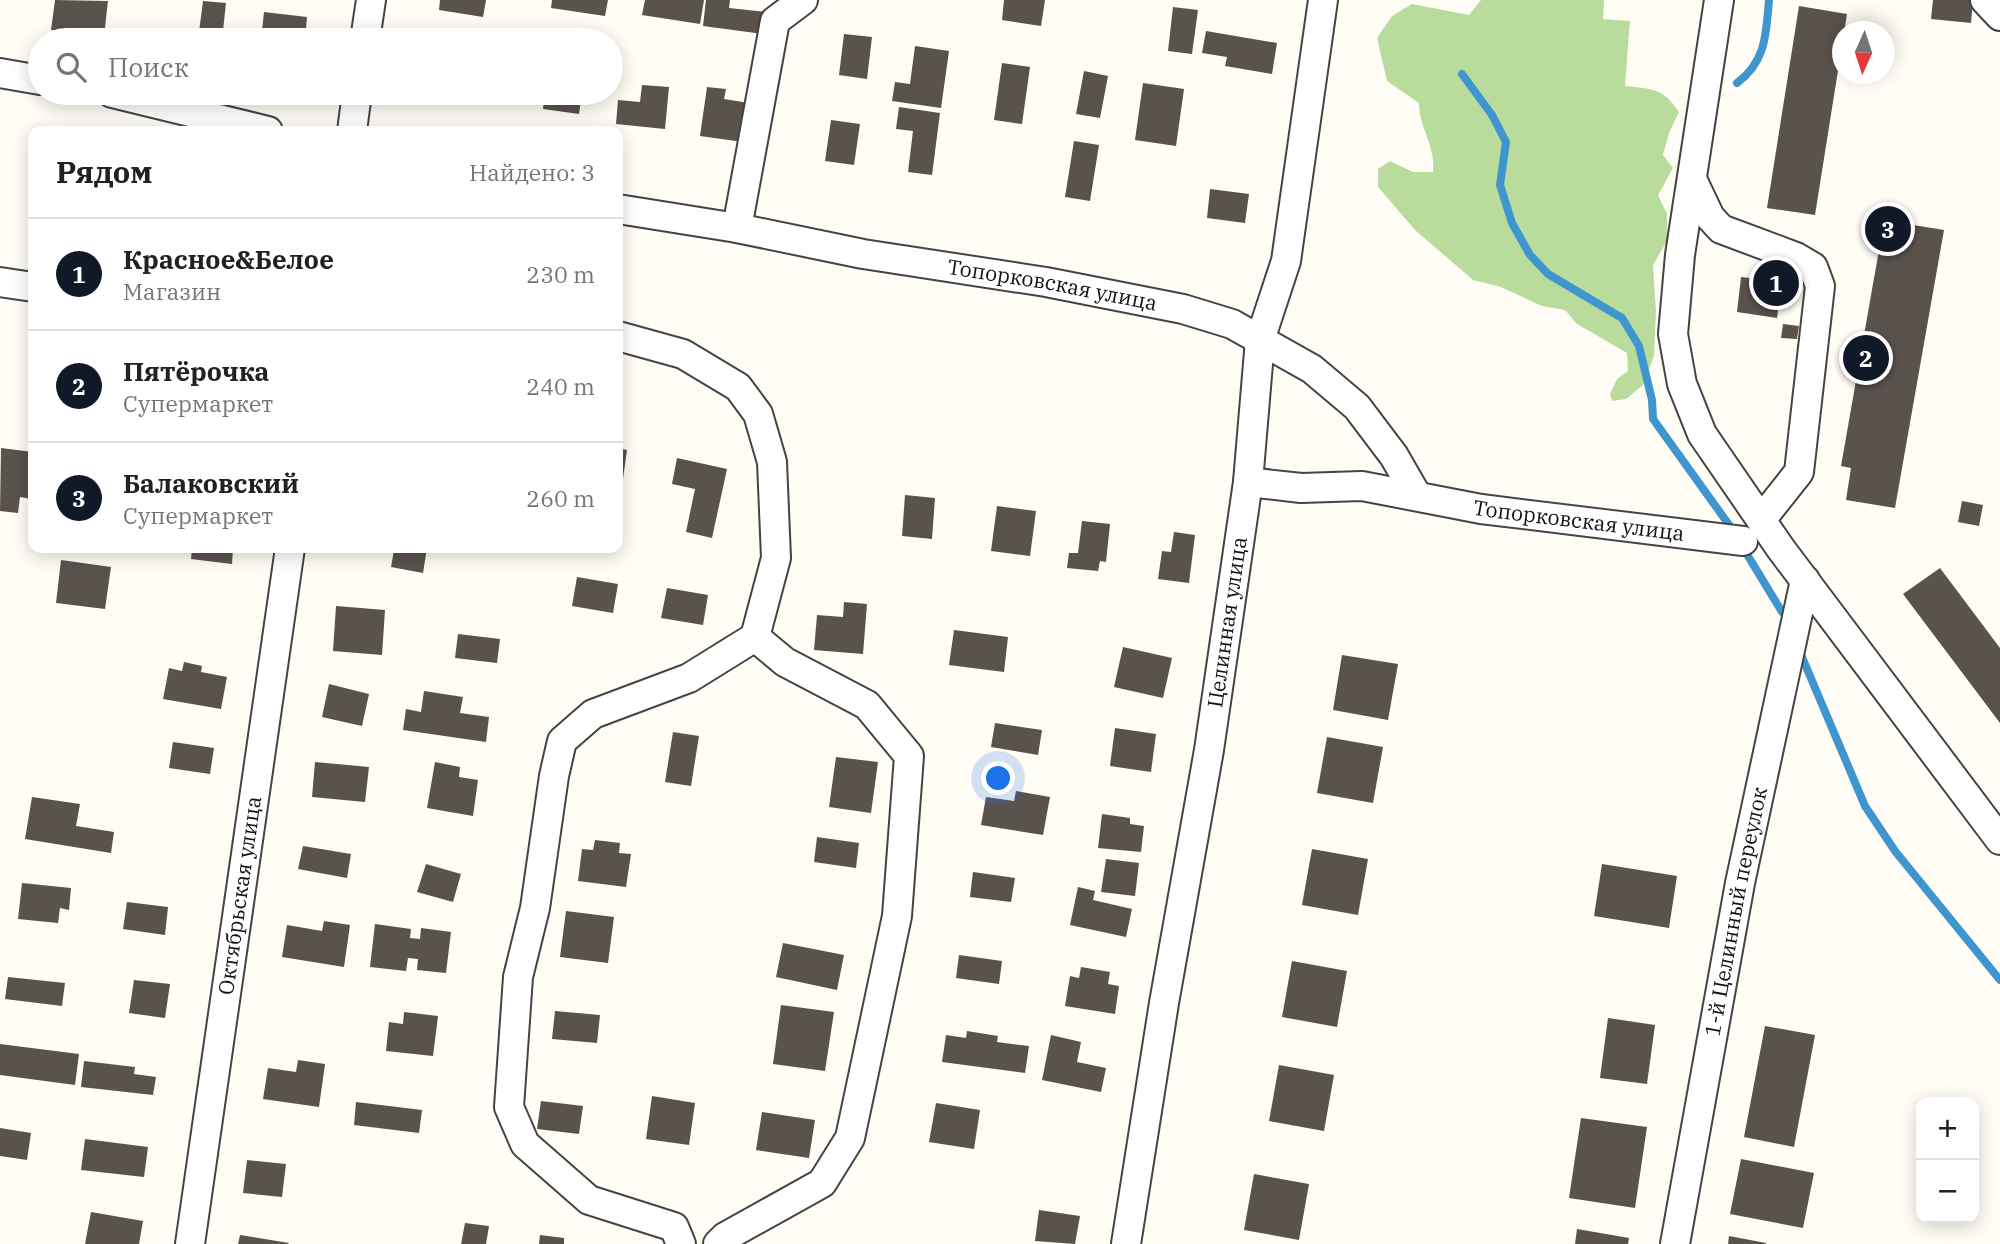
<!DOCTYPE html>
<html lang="ru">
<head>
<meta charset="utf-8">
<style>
  body { margin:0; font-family:"IBM Plex Serif",serif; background:#f6f6f6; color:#202124 }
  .controls { position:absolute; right:21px; bottom:21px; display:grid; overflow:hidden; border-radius:14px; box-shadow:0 4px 18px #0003 }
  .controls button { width:63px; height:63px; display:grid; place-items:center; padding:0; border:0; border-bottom:2px solid #e0e0e0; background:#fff; color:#202124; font:35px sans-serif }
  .compass { position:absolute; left:1832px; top:21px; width:63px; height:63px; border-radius:50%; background:#fff; box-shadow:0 4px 18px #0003; rotate:183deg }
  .you { position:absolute; left:999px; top:779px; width:24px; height:24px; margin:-18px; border:5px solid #fff; border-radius:50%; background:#1a73e8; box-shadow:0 0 0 10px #1a73e833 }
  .badge { display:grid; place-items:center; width:46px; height:46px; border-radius:50%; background:#111827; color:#fff; font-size:23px; font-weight:700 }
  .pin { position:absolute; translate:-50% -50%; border:4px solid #fff; box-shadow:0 2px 7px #0006 }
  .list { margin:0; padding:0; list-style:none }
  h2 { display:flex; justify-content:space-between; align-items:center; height:91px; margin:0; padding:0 28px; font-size:30px }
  h2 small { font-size:23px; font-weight:400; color:#757577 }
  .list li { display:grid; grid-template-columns:46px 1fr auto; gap:21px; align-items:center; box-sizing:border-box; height:112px; padding:0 28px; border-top:2px solid #e0e0e0 }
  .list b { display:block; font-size:26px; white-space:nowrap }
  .list p { margin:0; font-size:23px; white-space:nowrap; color:#757577 }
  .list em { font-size:23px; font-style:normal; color:#757577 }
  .icon { flex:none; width:38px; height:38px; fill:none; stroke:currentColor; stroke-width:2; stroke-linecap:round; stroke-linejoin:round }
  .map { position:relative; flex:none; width:2000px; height:1244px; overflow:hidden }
  .search { position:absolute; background:#fff; box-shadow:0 4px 18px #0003; left:28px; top:28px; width:595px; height:77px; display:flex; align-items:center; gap:18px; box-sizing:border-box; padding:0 24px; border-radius:38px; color:#757577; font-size:26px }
  .panel { position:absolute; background:#fff; box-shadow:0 4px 18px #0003; left:28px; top:126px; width:595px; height:427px; border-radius:14px }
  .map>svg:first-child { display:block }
  .forest { fill:#b9dc9c }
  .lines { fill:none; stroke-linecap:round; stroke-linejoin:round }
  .stream { stroke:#3f96cf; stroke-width:8 }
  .building { fill:#5a524d }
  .minor-casing { stroke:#444; stroke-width:32 }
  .minor { stroke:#fff; stroke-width:28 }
  .labels { text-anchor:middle; stroke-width:7; stroke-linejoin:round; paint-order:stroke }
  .street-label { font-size:21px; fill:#111; stroke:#fff }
</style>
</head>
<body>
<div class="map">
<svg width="2000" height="1244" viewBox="0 0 2000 1244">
  <rect width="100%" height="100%" fill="#fffdf5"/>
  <path class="forest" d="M 1481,0 L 1604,0 L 1603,19 L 1630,21 L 1625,86 C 1653,89 1663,88 1679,112 L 1669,133 L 1663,155 L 1673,168 L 1658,195 L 1667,214 L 1667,241 L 1653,265 L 1656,312 L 1654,356 L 1643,385 L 1626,399 L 1612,401 L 1610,394 L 1617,379 L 1628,371 L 1627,353 L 1577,324 L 1565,310 L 1542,306 L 1501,287 L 1473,280 L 1415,230 L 1378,187 L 1378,169 L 1390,161 L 1413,172 L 1433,172 C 1436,146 1419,128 1419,103 L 1387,81 L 1377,38 L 1392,16 L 1412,4 L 1469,15 Z"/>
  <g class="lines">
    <path class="stream" d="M 1462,74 L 1492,115 L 1506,142 L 1500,185 L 1512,223 L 1530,255 L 1548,274 L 1622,318 L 1639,346 L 1652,400 L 1653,419 L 1732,529
      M 1737,83 C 1766,62 1766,34 1769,0
      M 1748,556 L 1782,612
      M 1802,657 L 1865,806 L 1895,851 L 2000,980"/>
  </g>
  <path class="building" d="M 55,0 L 108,1 L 104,36 L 51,30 Z
    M 440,0 L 486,0 L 483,17 L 439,10 Z
    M 552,0 L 608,0 L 605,16 L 551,8 Z
    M 645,0 L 704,0 L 700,24 L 642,15 Z
    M 706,0 L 730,0 L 729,8 L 766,12 L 763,34 L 703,26 Z
    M 1004,0 L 1045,0 L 1041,26 L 1002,20 Z
    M 1933,0 L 1973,0 L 1971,23 L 1931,19 Z
    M 203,1 L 226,3 L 222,40 L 198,40 Z
    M 1799,6 L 1847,14 L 1815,215 L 1767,208 Z
    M 1173,7 L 1198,10 L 1192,54 L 1168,51 Z
    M 264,12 L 307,17 L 305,40 L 261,40 Z
    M 1206,31 L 1277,43 L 1272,74 L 1225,66 L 1227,57 L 1202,53 Z
    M 844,34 L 872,37 L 867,79 L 839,75 Z
    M 915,46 L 949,51 L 941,108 L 892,101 L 895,82 L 910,84 Z
    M 1002,63 L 1030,67 L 1022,124 L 994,120 Z
    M 1084,71 L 1108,76 L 1100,118 L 1076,114 Z
    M 1143,83 L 1184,89 L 1176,146 L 1135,140 Z
    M 642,85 L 669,87 L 665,129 L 616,124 L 618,100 L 640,102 Z
    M 707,87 L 726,89 L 724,99 L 749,103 L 743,142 L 700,136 Z
    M 469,93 L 525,93 L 523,105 L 469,98 Z
    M 545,93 L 582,93 L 579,114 L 543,109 Z
    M 899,107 L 940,113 L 932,175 L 908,172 L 913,131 L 896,129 Z
    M 831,120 L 860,124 L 854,165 L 825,161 Z
    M 1074,141 L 1099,145 L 1090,201 L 1065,197 Z
    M 1210,189 L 1249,194 L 1245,223 L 1207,218 Z
    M 1886,210 L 1908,214 L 1907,224 L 1944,230 L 1895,508 L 1846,500 L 1851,468 L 1841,466 Z
    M 1759,272 L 1783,275 L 1777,318 L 1737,312 L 1741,277 L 1758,279 Z
    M 1783,324 L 1799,326 L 1797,339 L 1781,338 Z
    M 1,448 L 33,452 L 32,499 L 20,497 L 18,513 L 0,511 Z
    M 618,448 L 627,450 L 622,486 L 618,485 Z
    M 677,458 L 727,469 L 712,538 L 686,532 L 695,489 L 672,484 Z
    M 905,495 L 935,498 L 932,539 L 902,536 Z
    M 1962,501 L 1983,505 L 1979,526 L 1958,522 Z
    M 997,506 L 1036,511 L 1030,556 L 991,551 Z
    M 1082,521 L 1110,524 L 1106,562 L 1100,561 L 1098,571 L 1067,568 L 1069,553 L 1078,553 Z
    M 1174,532 L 1195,535 L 1189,583 L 1158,579 L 1162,551 L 1171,552 Z
    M 192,548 L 233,548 L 232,564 L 191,559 Z
    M 402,548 L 427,548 L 423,573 L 391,567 L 394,550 L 401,551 Z
    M 61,560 L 111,567 L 105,609 L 56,603 Z
    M 1940,568 L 2000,648 L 2000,723 L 1903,594 Z
    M 577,577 L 618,584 L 613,613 L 572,606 Z
    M 667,588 L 708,595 L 703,625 L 661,618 Z
    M 844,602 L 867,604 L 863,654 L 814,650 L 817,615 L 843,617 Z
    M 336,606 L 385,610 L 382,655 L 333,651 Z
    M 954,630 L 1008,637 L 1004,672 L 949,665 Z
    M 458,634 L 500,639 L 497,663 L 455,658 Z
    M 1123,647 L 1172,658 L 1163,698 L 1114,687 Z
    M 1342,655 L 1398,664 L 1388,720 L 1333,710 Z
    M 184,662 L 202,666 L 201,672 L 227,677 L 221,709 L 163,699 L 169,668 L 182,671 Z
    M 329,684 L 369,694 L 362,726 L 322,717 Z
    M 424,691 L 463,697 L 460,713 L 489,717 L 486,742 L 403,730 L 406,709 L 421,712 Z
    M 995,723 L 1042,730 L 1038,755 L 991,747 Z
    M 1115,728 L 1156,734 L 1151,772 L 1110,766 Z
    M 673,732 L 699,736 L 691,786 L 665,782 Z
    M 1327,737 L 1383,747 L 1373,803 L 1317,793 Z
    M 173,742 L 214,748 L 210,774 L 169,768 Z
    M 836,757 L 878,762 L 871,813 L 829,807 Z
    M 315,762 L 369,767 L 365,802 L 312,797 Z
    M 435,762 L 460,767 L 459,777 L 478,780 L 473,816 L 427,808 Z
    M 1016,791 L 1050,797 L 1043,835 L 981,825 L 986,797 L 1014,801 Z
    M 32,797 L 80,804 L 76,826 L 114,832 L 111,853 L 25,839 Z
    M 1102,814 L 1130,818 L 1130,824 L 1144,826 L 1141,852 L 1098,848 Z
    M 817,837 L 859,843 L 856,868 L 814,862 Z
    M 595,840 L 620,843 L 619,853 L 631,854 L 626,887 L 578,881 L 582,849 L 593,850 Z
    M 303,846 L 351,854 L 347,878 L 298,869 Z
    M 1312,849 L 1368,859 L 1358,915 L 1302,905 Z
    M 1106,859 L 1139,863 L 1135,896 L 1101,892 Z
    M 426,864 L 461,874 L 453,902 L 417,892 Z
    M 1602,864 L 1677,876 L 1669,928 L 1594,916 Z
    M 973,872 L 1015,878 L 1011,902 L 970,897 Z
    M 22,883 L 71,888 L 69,910 L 60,908 L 58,923 L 18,919 Z
    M 1078,887 L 1095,891 L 1093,900 L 1132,909 L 1126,937 L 1070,925 Z
    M 127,902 L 168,907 L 165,935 L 123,929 Z
    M 566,911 L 614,917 L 608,963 L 560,957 Z
    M 324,921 L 350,925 L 344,967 L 282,957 L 287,925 L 322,931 Z
    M 375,924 L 411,929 L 410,938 L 420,939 L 421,928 L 451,932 L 446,973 L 417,970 L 418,959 L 408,958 L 406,971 L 370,967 Z
    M 783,943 L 844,955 L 837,990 L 776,977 Z
    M 959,955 L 1002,961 L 999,984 L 956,978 Z
    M 1292,961 L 1347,971 L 1337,1027 L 1282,1017 Z
    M 1081,967 L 1110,972 L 1108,984 L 1119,986 L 1115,1014 L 1065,1006 L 1070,976 L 1079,978 Z
    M 8,977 L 65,983 L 62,1006 L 5,999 Z
    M 134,980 L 170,984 L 165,1018 L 129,1013 Z
    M 781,1005 L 834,1012 L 825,1071 L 773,1064 Z
    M 555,1011 L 600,1015 L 597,1043 L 552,1039 Z
    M 404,1012 L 438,1016 L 433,1056 L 386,1051 L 389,1022 L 403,1024 Z
    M 1608,1018 L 1655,1025 L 1647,1084 L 1600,1078 Z
    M 1765,1026 L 1815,1035 L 1794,1147 L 1744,1137 Z
    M 967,1031 L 998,1036 L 997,1042 L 1029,1046 L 1025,1073 L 942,1062 L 946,1035 L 966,1038 Z
    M 1051,1035 L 1081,1042 L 1077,1062 L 1106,1068 L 1101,1092 L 1042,1080 Z
    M 0,1044 L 79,1054 L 75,1085 L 0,1075 Z
    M 298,1060 L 325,1064 L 319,1107 L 263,1099 L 268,1068 L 296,1072 Z
    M 84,1061 L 135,1067 L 134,1074 L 156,1077 L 153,1095 L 81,1087 Z
    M 1279,1065 L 1334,1075 L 1324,1131 L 1269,1121 Z
    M 652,1096 L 695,1103 L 689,1145 L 646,1139 Z
    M 541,1101 L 583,1106 L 579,1134 L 537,1129 Z
    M 356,1102 L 422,1110 L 419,1133 L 354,1125 Z
    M 936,1103 L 980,1110 L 974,1149 L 929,1142 Z
    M 762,1112 L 815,1120 L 809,1158 L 756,1150 Z
    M 1581,1118 L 1647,1127 L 1635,1208 L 1569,1198 Z
    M 0,1128 L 31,1133 L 27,1160 L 0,1156 Z
    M 85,1139 L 148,1147 L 144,1177 L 81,1170 Z
    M 1741,1159 L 1814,1173 L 1803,1228 L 1730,1214 Z
    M 247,1160 L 286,1164 L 282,1197 L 243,1193 Z
    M 1254,1174 L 1309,1184 L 1299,1240 L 1244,1230 Z
    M 1039,1210 L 1080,1216 L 1075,1244 L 1035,1241 Z
    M 91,1212 L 143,1221 L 139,1244 L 85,1244 Z
    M 465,1223 L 489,1226 L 486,1244 L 461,1244 Z
    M 1577,1229 L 1629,1238 L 1628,1244 L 1575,1244 Z
    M 240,1235 L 289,1243 L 288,1244 L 238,1244 Z
    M 540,1235 L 564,1238 L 564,1244 L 539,1244 Z
    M 1729,1236 L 1766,1243 L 1766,1244 L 1728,1244 Z"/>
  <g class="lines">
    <g class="minor-casing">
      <g id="minor">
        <path d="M 1719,0 L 1680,255 L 1673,334 L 1682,384 L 1702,434 L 1781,549 L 2000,840"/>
        <path d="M 1985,0 L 2000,16"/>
        <path d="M 365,40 L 371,0"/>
        <path d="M 0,73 L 40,80"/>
        <path d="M 112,93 L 268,131"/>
        <path d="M 352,131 L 357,93"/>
        <path d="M 1692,179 L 1710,217 L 1721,229 L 1796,257 L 1813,267 L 1820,286 L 1799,472 L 1761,520"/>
        <path id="s1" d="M 618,209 L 737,228 L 863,254 L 1046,282 L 1183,309 L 1232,324 L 1312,369 L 1357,407 L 1394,456 L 1417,496"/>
        <path d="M 737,228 L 775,21 L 803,0"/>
        <path d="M 0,282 L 33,287"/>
        <path d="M 618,336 L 683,354 L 738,387 L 758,414 L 772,462 L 776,558 L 755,637 L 689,678 L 593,714 L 562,741 L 554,776 L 535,908 L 518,977 L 509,1107 L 525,1144 L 589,1200 L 674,1227 L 681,1244"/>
        <path id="s2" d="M 1248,482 L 1301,488 L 1362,486 L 1481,509 L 1743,541"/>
        <path id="s3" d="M 190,1244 L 290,548"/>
        <path d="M 718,1244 L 725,1237 L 822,1183 L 850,1138 L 897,916 L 909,756 L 867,705 L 785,662 L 755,637"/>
        <path id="s4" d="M 1126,1244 L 1164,1003 L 1209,750 L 1248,482 L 1260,340 L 1286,261 L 1323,0"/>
        <path id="s5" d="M 1675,1244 L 1740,883 L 1805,580"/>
      </g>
    </g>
    <use href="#minor" class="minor"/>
  </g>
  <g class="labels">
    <g class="street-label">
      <text dy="7" stroke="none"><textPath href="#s1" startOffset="441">Топорковская улица</textPath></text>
      <text dy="7" stroke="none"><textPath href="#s2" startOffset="334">Топорковская улица</textPath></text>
      <text dy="7" stroke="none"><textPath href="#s4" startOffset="630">Целинная улица</textPath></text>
      <text dy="7" stroke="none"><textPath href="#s3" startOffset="352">Октябрьская улица</textPath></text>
      <text dy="7" stroke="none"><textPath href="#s5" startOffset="338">1-й Целинный переулок</textPath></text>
    </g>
  </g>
</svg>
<div class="controls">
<button>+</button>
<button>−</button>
</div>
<svg class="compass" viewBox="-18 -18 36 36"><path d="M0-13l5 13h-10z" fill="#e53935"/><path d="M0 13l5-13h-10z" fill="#757577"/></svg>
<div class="you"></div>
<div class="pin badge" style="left:1776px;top:283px">1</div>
<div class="pin badge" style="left:1866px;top:358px">2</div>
<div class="pin badge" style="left:1888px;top:229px">3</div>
<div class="search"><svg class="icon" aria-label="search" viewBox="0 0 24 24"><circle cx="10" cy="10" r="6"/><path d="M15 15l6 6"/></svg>Поиск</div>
<section class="panel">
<h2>Рядом<small>Найдено: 3</small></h2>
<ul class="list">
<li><span class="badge">1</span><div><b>Красное&amp;Белое</b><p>Магазин</p></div><em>230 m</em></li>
<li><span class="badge">2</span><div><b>Пятёрочка</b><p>Супермаркет</p></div><em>240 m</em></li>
<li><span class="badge">3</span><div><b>Балаковский</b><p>Супермаркет</p></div><em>260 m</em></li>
</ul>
</section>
</div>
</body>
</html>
